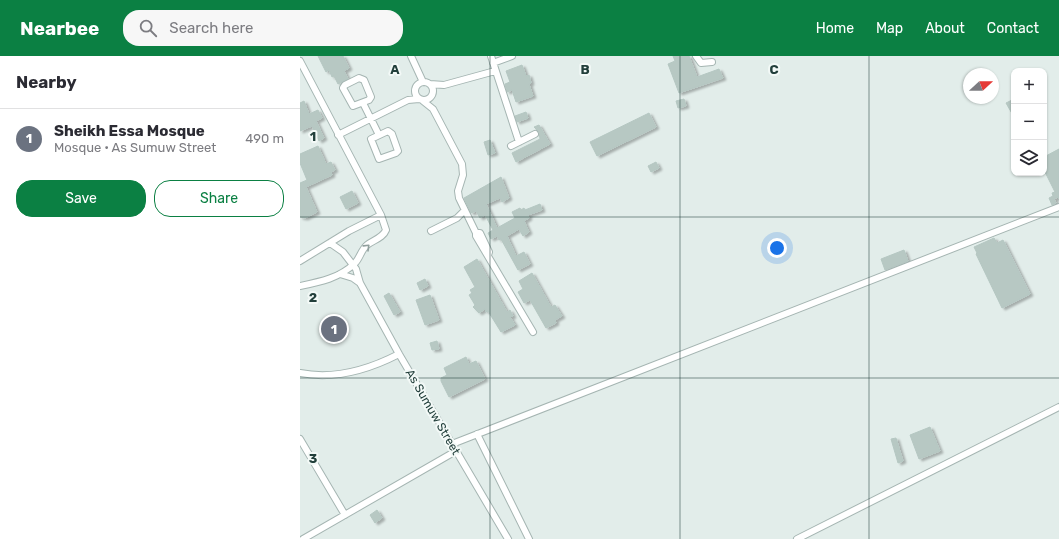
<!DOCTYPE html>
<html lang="en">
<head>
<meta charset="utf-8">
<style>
  body { margin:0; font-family:Rubik,sans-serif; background:#f7f7f7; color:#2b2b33 }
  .controls { position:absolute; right:12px; top:12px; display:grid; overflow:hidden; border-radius:8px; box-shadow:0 1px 3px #0004 }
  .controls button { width:36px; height:36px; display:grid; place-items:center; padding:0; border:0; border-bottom:1px solid #e1e1e2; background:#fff; color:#2b2b33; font:20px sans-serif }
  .compass { position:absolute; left:663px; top:12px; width:36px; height:36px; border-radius:50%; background:#fff; box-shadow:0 1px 3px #0004; rotate:69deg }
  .you { position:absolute; left:477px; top:192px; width:14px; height:14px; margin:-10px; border:3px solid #fff; border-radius:50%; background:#1a73e8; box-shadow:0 0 0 6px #1a73e833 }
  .badge { display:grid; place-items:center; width:26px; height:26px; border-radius:50%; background:#0b8043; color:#fff; font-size:13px; font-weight:700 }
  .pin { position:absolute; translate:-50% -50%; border:2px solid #fff; box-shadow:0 1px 4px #0006 }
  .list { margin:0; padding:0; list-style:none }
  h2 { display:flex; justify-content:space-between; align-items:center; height:52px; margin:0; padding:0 16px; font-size:17px }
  h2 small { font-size:13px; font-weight:400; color:#7c7c81 }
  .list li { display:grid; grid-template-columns:26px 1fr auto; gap:12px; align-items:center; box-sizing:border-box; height:60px; padding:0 16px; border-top:1px solid #e1e1e2 }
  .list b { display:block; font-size:15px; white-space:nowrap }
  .list p { margin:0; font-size:13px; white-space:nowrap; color:#7c7c81 }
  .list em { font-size:13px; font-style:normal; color:#7c7c81 }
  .actions { display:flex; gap:8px; padding:12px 16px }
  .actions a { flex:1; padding:9px 0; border:1px solid #0b8043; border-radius:16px; text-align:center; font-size:14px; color:#0b8043 }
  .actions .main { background:#0b8043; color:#fff }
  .icon { flex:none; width:22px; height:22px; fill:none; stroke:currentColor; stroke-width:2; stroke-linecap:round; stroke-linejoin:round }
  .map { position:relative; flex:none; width:759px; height:483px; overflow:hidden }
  header { display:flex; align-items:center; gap:24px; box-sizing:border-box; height:56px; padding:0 20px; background:#0b8043; color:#fff }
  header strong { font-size:19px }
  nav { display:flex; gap:22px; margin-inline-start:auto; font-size:14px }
  .search { width:280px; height:36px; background:#f7f7f7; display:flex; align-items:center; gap:10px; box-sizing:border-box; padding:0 14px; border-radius:16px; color:#7c7c81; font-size:15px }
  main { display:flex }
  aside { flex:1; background:#fff }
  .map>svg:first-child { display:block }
  .building { fill:#b7c8c3; stroke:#b5c7c2; filter:url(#shadow) }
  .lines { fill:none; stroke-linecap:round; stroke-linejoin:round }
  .minor-casing { stroke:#a5b5b2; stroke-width:8 }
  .minor { stroke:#fff; stroke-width:6 }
  .oneway { stroke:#909f9d }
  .grid { fill:none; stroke:#223f3b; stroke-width:1; stroke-opacity:0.55 }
  .labels { text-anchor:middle; stroke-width:4; stroke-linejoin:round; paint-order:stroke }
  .street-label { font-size:12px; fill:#223f3b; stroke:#f3f9f7 }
  .grid-label { font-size:13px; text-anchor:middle; font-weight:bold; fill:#223f3b; stroke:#f3f9f7; stroke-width:4; stroke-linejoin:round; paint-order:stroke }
</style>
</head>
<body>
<header>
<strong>Nearbee</strong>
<div class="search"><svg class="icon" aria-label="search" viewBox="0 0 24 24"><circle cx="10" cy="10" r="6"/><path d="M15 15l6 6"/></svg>Search here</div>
<nav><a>Home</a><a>Map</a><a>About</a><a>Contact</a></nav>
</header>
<main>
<aside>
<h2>Nearby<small></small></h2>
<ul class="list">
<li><span class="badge" style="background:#6b7280">1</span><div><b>Sheikh Essa Mosque</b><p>Mosque · As Sumuw Street</p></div><em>490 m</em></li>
</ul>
<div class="actions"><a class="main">Save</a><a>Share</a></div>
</aside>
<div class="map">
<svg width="759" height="483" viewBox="0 0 759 483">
  <defs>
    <filter id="shadow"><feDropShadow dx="3" dy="2" stdDeviation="1" flood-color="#0004"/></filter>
  </defs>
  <rect width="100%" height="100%" fill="#e2edea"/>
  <path class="building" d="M 18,0 L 43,0 L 49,12 L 44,15 L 48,23 L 38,28 L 34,20 L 32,21 L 29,14 L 26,16 Z
    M 373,0 L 389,0 L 397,21 L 419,13 L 423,22 L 379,37 L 368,8 L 375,5 Z
    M 222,9 L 226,20 L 229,19 L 231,27 L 229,28 L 233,40 L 216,46 L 212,34 L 207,36 L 205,28 L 210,26 L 206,15 Z
    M 384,43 L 386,50 L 378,52 L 376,45 Z
    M 714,43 L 714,61 L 706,47 Z
    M 4,45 L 9,58 L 18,54 L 22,62 L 16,65 L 24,82 L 19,85 L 12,70 L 0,75 L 0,47 Z
    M 226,56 L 228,62 L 217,66 L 215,60 Z
    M 349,57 L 356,71 L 297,100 L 290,86 Z
    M 239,69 L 250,88 L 216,106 L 212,97 L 240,83 L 239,76 L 234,71 Z
    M 190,84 L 195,97 L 188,99 L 184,86 Z
    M 18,90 L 26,108 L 31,106 L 35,114 L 31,116 L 32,119 L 6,131 L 17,156 L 5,162 L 0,161 L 0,127 L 7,124 L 0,107 L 0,98 Z
    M 759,93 L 759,143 L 758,141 L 754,143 L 756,147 L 752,149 L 749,142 L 753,140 L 752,137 L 755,136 L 744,114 L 744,101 Z
    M 356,106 L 359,112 L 351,116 L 348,110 Z
    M 201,121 L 209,142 L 202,146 L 200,142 L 186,148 L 197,172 L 215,162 L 212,156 L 220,152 L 221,154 L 224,152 L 225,154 L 240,148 L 242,154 L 228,159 L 229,162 L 224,165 L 229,176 L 223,180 L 219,173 L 207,180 L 216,200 L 224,196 L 230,208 L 218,214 L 201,183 L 199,184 L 197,180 L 191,183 L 188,177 L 193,174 L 185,159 L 180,162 L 176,155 L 171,157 L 164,142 Z
    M 52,135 L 58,147 L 46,153 L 40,141 Z
    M 694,182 L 697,187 L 703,184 L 730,238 L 702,252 L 676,198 L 677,197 L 674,191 Z
    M 604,194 L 608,205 L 585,214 L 581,203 Z
    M 177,203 L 207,256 L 210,254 L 213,260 L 210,261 L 215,269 L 201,276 L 188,255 L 186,256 L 185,253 L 179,257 L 173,251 L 175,249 L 169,239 L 172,237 L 170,234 L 175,231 L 164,211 Z
    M 232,217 L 251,251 L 255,249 L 262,260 L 255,264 L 256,267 L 246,272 L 230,244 L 224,247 L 218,236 L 223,233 L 219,225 Z
    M 125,223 L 128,230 L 120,234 L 117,227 Z
    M 89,237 L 100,256 L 94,259 L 84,240 Z
    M 130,239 L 139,264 L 125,269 L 116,244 Z
    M 137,285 L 139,293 L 132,294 L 130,287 Z
    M 166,301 L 169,308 L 176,305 L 185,323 L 149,341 L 141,325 L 141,322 L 147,319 L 144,312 Z
    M 630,371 L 640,395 L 619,403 L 610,379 Z
    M 596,382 L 603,405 L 598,407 L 591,383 Z
    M 77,454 L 82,462 L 75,467 L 70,459 Z"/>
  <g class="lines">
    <g class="minor-casing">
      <path id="minor" d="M 111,0 L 123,26
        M 191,0 L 219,86
        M 396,0 L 401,7 L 412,6
        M 0,5 L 81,159 L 86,174 C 83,182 73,184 67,189 C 61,194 60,202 55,207 C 40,222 20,226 0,230
        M 193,7 L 212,0
        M 59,22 L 64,24 L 71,41 L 69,44 L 53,50 L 43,32 L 45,29 Z
        M115 35a9 9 0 1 1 18 0a9 9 0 1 1-18 0Z
        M 130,28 L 144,29 L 195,15
        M 123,45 L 133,53 L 162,108 L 163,119 L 158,135 L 159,142 L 176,177 L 176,180 L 233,276
        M 63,47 L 79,79
        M 88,75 L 92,78 L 98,95 L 96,97 L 79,103 L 71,83 Z
        M 38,79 L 108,44 L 119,43
        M 211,90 L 235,78
        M 131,175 L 157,162 L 164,155
        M 176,177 L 180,177 L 189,196 L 188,199
        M 30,187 L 43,196 L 56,213 L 60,227 L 99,298 L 208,483
        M 0,205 L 49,175 L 81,159
        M 40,218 L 53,222 L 60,227
        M 0,317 C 35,324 68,314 99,298
        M 177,378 L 229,483
        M 0,383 L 45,459
        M 152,388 L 759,151
        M 3,483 L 156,395
        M 497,483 L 759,351"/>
    </g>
    <use href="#minor" class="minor"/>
  </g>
  <defs><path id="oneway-chevron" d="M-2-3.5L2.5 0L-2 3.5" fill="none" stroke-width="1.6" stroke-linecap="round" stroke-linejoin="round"/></defs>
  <use class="oneway" href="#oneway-chevron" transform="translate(67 191) rotate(-44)"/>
  <path class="grid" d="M 190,0 L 190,483M 380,0 L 380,483M 569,0 L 569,483M 0,161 L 759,161M 0,322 L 759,322"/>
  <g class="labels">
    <g class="street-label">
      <text transform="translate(133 356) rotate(60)" y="4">As Sumuw Street</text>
    </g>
  </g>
  <g class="grid-label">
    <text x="95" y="18">A</text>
    <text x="285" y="18">B</text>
    <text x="474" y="18">C</text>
    <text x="13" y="85">1</text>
    <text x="13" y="246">2</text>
    <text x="13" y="407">3</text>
  </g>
</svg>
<div class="controls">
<button>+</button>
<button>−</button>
<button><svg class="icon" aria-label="layers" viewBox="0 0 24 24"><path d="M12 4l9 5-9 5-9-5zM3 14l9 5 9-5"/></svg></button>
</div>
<svg class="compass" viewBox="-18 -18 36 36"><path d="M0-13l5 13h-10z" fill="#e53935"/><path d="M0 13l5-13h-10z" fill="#7c7c81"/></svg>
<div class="you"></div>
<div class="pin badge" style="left:34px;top:273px;background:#6b7280">1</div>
</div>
</main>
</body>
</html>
